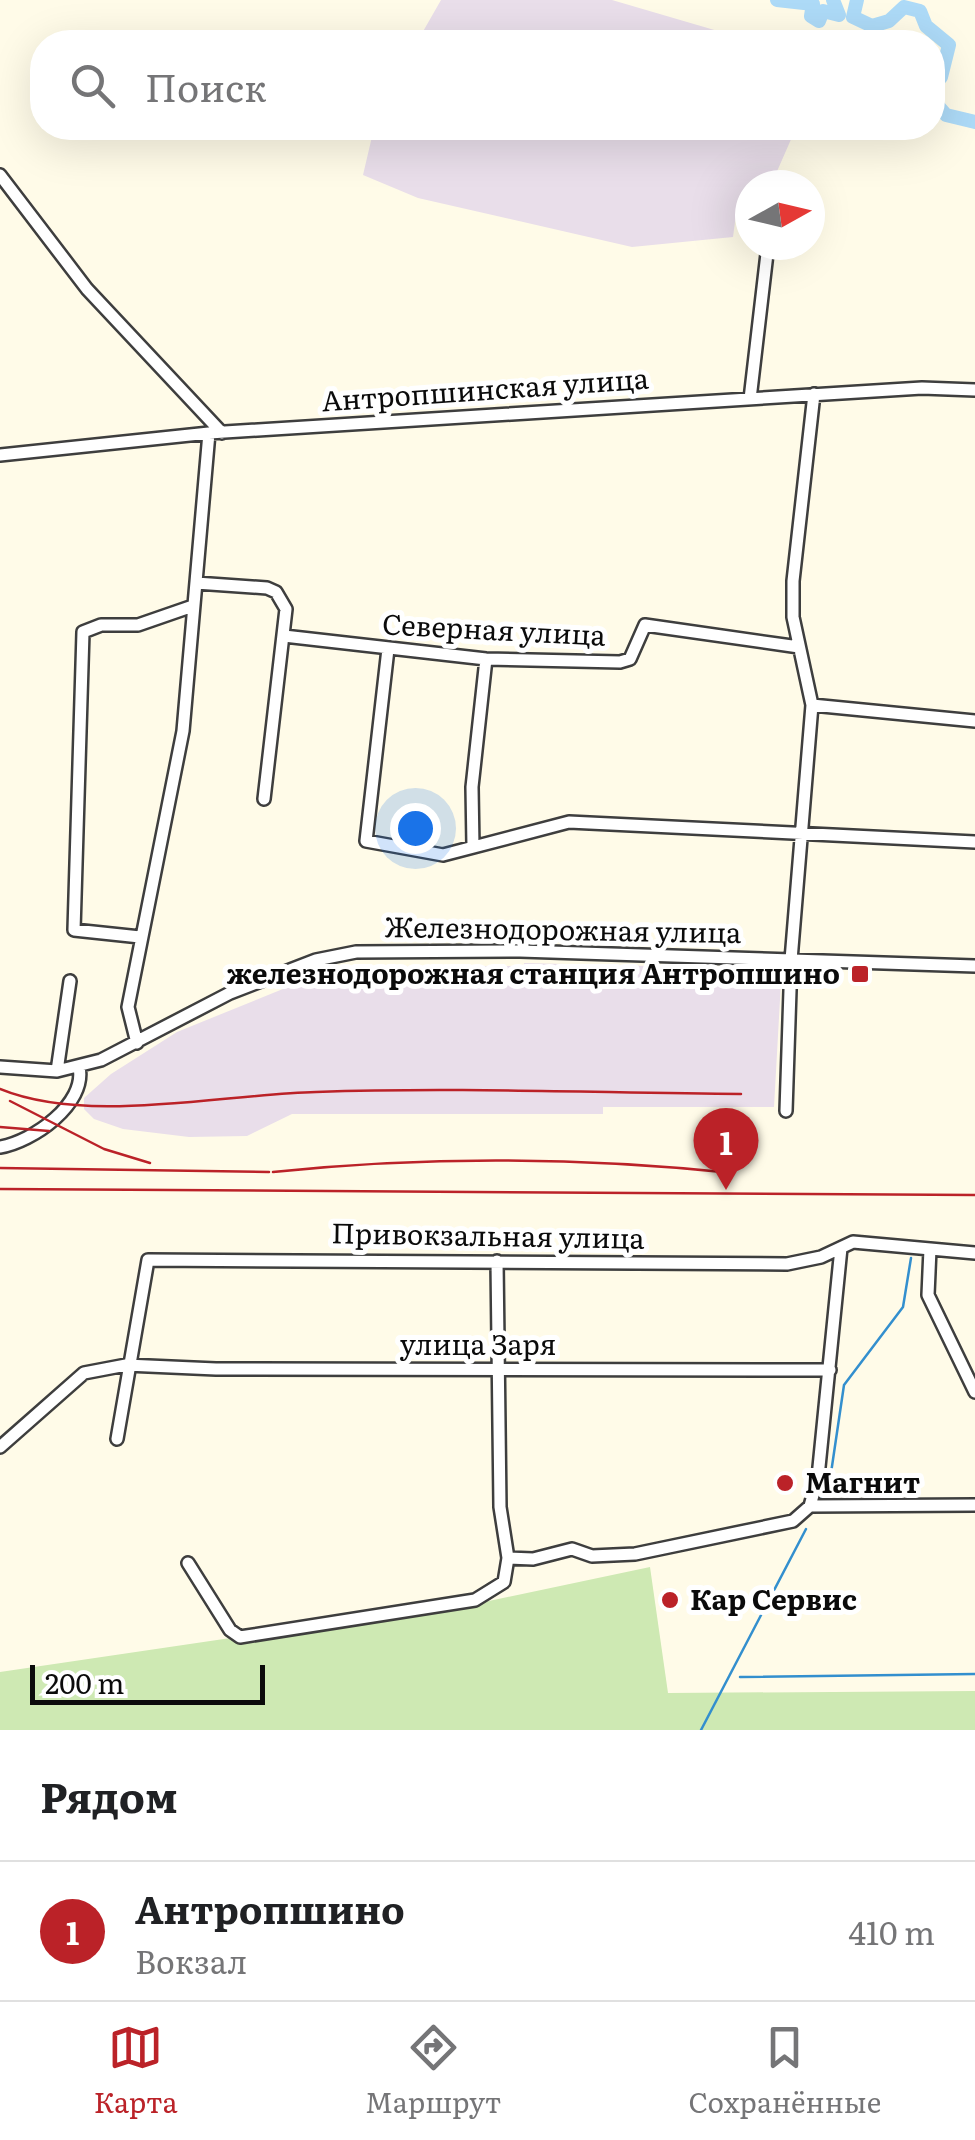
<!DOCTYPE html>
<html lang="ru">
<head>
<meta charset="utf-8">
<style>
  body { margin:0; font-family:Literata,serif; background:#f2f2f2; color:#202124 }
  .compass { position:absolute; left:735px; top:170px; width:90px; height:90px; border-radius:50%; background:#fff; box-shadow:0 10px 40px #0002; rotate:82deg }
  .scale { position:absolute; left:30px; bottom:25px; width:235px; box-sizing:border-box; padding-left:10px; border:5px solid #0b0b0b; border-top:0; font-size:28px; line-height:35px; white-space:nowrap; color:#0b0b0b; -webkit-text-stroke:8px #fff; paint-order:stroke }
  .you { position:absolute; left:415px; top:828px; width:35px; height:35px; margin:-25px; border:8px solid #fff; border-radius:50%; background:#1a73e8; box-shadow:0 0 0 15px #1a73e833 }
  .badge { display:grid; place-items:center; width:65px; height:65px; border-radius:50%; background:#bb2228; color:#fff; font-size:32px; font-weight:700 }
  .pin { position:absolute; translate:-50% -82px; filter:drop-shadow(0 2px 5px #0008) }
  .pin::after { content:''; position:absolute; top:52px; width:35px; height:30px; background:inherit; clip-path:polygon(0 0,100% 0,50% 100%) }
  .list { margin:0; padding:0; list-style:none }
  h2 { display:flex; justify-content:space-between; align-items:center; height:130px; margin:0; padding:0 40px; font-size:42px }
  h2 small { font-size:32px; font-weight:400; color:#757577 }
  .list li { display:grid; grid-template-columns:65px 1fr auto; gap:30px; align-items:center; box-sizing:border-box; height:140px; padding:0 40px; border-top:2px solid #e0e0e0 }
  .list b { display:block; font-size:38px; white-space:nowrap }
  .list p { margin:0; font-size:32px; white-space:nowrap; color:#757577 }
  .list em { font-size:32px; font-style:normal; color:#757577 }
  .icon { flex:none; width:55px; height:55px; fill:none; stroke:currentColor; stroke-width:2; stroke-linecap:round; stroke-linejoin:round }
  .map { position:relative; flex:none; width:975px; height:1730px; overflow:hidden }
  .search { position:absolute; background:#fff; box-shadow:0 10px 40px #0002; left:30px; right:30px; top:30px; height:110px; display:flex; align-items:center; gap:25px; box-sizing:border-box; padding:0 35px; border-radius:40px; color:#757577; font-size:38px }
  .sheet { height:270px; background:#fff }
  nav { display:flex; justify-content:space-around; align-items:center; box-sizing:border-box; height:140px; border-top:2px solid #e0e0e0; background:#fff; font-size:28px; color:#757577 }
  nav a { display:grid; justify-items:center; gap:5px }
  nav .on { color:#bb2228 }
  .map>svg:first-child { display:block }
  .industrial { fill:#e9deea }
  .green { fill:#cee9b3 }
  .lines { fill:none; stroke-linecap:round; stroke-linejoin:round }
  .stream { stroke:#338fce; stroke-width:2.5 }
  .river { stroke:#addaf7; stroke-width:14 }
  .minor-casing { stroke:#3e3e3e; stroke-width:16 }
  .minor { stroke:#fff; stroke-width:11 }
  .rail { stroke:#bb2228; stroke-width:2.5 }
  .poi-dot { fill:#bb2228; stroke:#fff; stroke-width:4 }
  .labels { text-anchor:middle; stroke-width:10; stroke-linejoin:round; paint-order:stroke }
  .street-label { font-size:28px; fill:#0b0b0b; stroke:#fff }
  .poi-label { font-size:28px; font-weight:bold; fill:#0b0b0b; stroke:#fff; text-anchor:start }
</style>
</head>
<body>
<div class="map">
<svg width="975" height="1730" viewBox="0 0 975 1730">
  <rect width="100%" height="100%" fill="#fffbe8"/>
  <path class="industrial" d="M 441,0 L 612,0 L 728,34 L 735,42 L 417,42 Z
    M 374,128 L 796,128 L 771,185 L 750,185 L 750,199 L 738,199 L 733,237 L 632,247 L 418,198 L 363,175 Z
    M 524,963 L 773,969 L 781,982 L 774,1107 L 603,1107 L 603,1114 L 292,1114 L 247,1136 L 189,1137 L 123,1129 L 94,1119 L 84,1109 L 84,1098 L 111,1074 L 177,1032 L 305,980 L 376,967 L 516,966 L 516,973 L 523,973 Z"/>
  <path class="green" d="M 650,1567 L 668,1693 L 975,1691 L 975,1730 L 0,1730 L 0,1672 L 367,1618 L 437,1612 Z"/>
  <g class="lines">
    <path class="stream" d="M 822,1497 L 831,1473 L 844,1385 L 903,1307 L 911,1258
      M 740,1677 L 975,1674
      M 701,1730 L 806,1529"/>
    <path class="river" d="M 777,0 L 813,4 L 811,16 L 819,21 L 823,11 L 839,15 L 833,0
      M 857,0 L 853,17 L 872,26 L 889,21 L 904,7 L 920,11 L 926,26 L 949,45 L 941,77 L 932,87
      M 932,99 L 946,115 L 975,122"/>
    <g class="minor-casing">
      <path id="minor" d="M 0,175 L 87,289 L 222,433
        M 750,399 L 768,245
        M 0,455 L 209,433 L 922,388 L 975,390
        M 196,583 L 267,588 L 276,592 L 286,609 L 264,799
        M 284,636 L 486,659 L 620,662 L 630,659 L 645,625 L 799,647
        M 388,649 L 366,841 L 443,855 L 569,822 L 975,842
        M 812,705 L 975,721
        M 473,847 L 472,787 L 486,659
        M 140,937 L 74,930 L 83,632 L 101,625 L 138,625 L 190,607
        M 137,1043 L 128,1007 L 183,731 L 209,433
        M 0,1067 L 57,1071 L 101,1060 L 230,993 L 316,960 L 356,952 L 520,951 L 975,966
        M 57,1071 L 70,981
        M 786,1111 L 791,960 L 812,705 L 793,617 L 793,581 L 814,394
        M 0,1147 C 32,1142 87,1104 79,1067
        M 930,1249 L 928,1295 L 975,1392
        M 497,1261 L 500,1507 L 508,1558
        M 117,1439 L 148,1260 L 787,1264 L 821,1257 L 853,1242 L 975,1253
        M 0,1447 L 84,1373 L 126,1365 L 216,1369 L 830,1370
        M 810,1506 L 975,1505
        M 188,1563 L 230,1630 L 240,1637 L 475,1600 L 504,1582 L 508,1558 L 533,1559 L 572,1549 L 592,1556 L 635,1554 L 793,1521 L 810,1506 L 818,1477 L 841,1248"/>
    </g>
    <use href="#minor" class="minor"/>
    <path class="rail" d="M 0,1089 C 87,1125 223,1094 316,1092 C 458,1087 600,1093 741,1094
      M 10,1101 L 104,1149 L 150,1163
      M 0,1127 L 49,1131
      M 0,1168 L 269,1172
      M 273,1172 C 426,1156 580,1157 733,1173
      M 0,1189 L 975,1195"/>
  </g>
  <g class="poi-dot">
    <rect x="850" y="964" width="20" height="20" rx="5"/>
    <circle cx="785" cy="1483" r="10"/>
    <circle cx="670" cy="1600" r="10"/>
  </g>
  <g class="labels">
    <g class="street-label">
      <text transform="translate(485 390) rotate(-4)" y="10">Антропшинская улица</text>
      <text transform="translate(494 630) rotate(3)" y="10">Северная улица</text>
      <text transform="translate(563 930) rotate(1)" y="10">Железнодорожная улица</text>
      <text transform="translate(488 1236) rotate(1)" y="10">Привокзальная улица</text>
      <text x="478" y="1355">улица Заря</text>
    </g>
    <g class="poi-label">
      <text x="840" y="984" text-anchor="end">железнодорожная станция Антропшино</text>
      <text x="805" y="1493">Магнит</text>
      <text x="690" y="1610">Кар Сервис</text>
    </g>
  </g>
</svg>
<svg class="compass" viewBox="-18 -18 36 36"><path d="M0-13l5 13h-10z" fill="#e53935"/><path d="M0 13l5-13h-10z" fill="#757577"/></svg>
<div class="scale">200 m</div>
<div class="you"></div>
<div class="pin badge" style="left:726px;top:1190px">1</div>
<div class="search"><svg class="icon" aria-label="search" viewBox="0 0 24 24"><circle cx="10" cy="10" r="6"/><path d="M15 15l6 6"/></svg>Поиск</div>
</div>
<section class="sheet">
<h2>Рядом<small></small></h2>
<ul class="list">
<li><span class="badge">1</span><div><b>Антропшино</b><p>Вокзал</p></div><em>410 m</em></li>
</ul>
</section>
<nav>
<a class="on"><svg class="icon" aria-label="map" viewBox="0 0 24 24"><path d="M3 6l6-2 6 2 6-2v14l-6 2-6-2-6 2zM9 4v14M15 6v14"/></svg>Карта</a>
<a><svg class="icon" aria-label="directions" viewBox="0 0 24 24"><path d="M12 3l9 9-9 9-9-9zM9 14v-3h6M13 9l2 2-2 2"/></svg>Маршрут</a>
<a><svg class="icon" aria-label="saved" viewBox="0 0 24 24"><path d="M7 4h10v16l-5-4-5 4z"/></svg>Сохранённые</a>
</nav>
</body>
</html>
